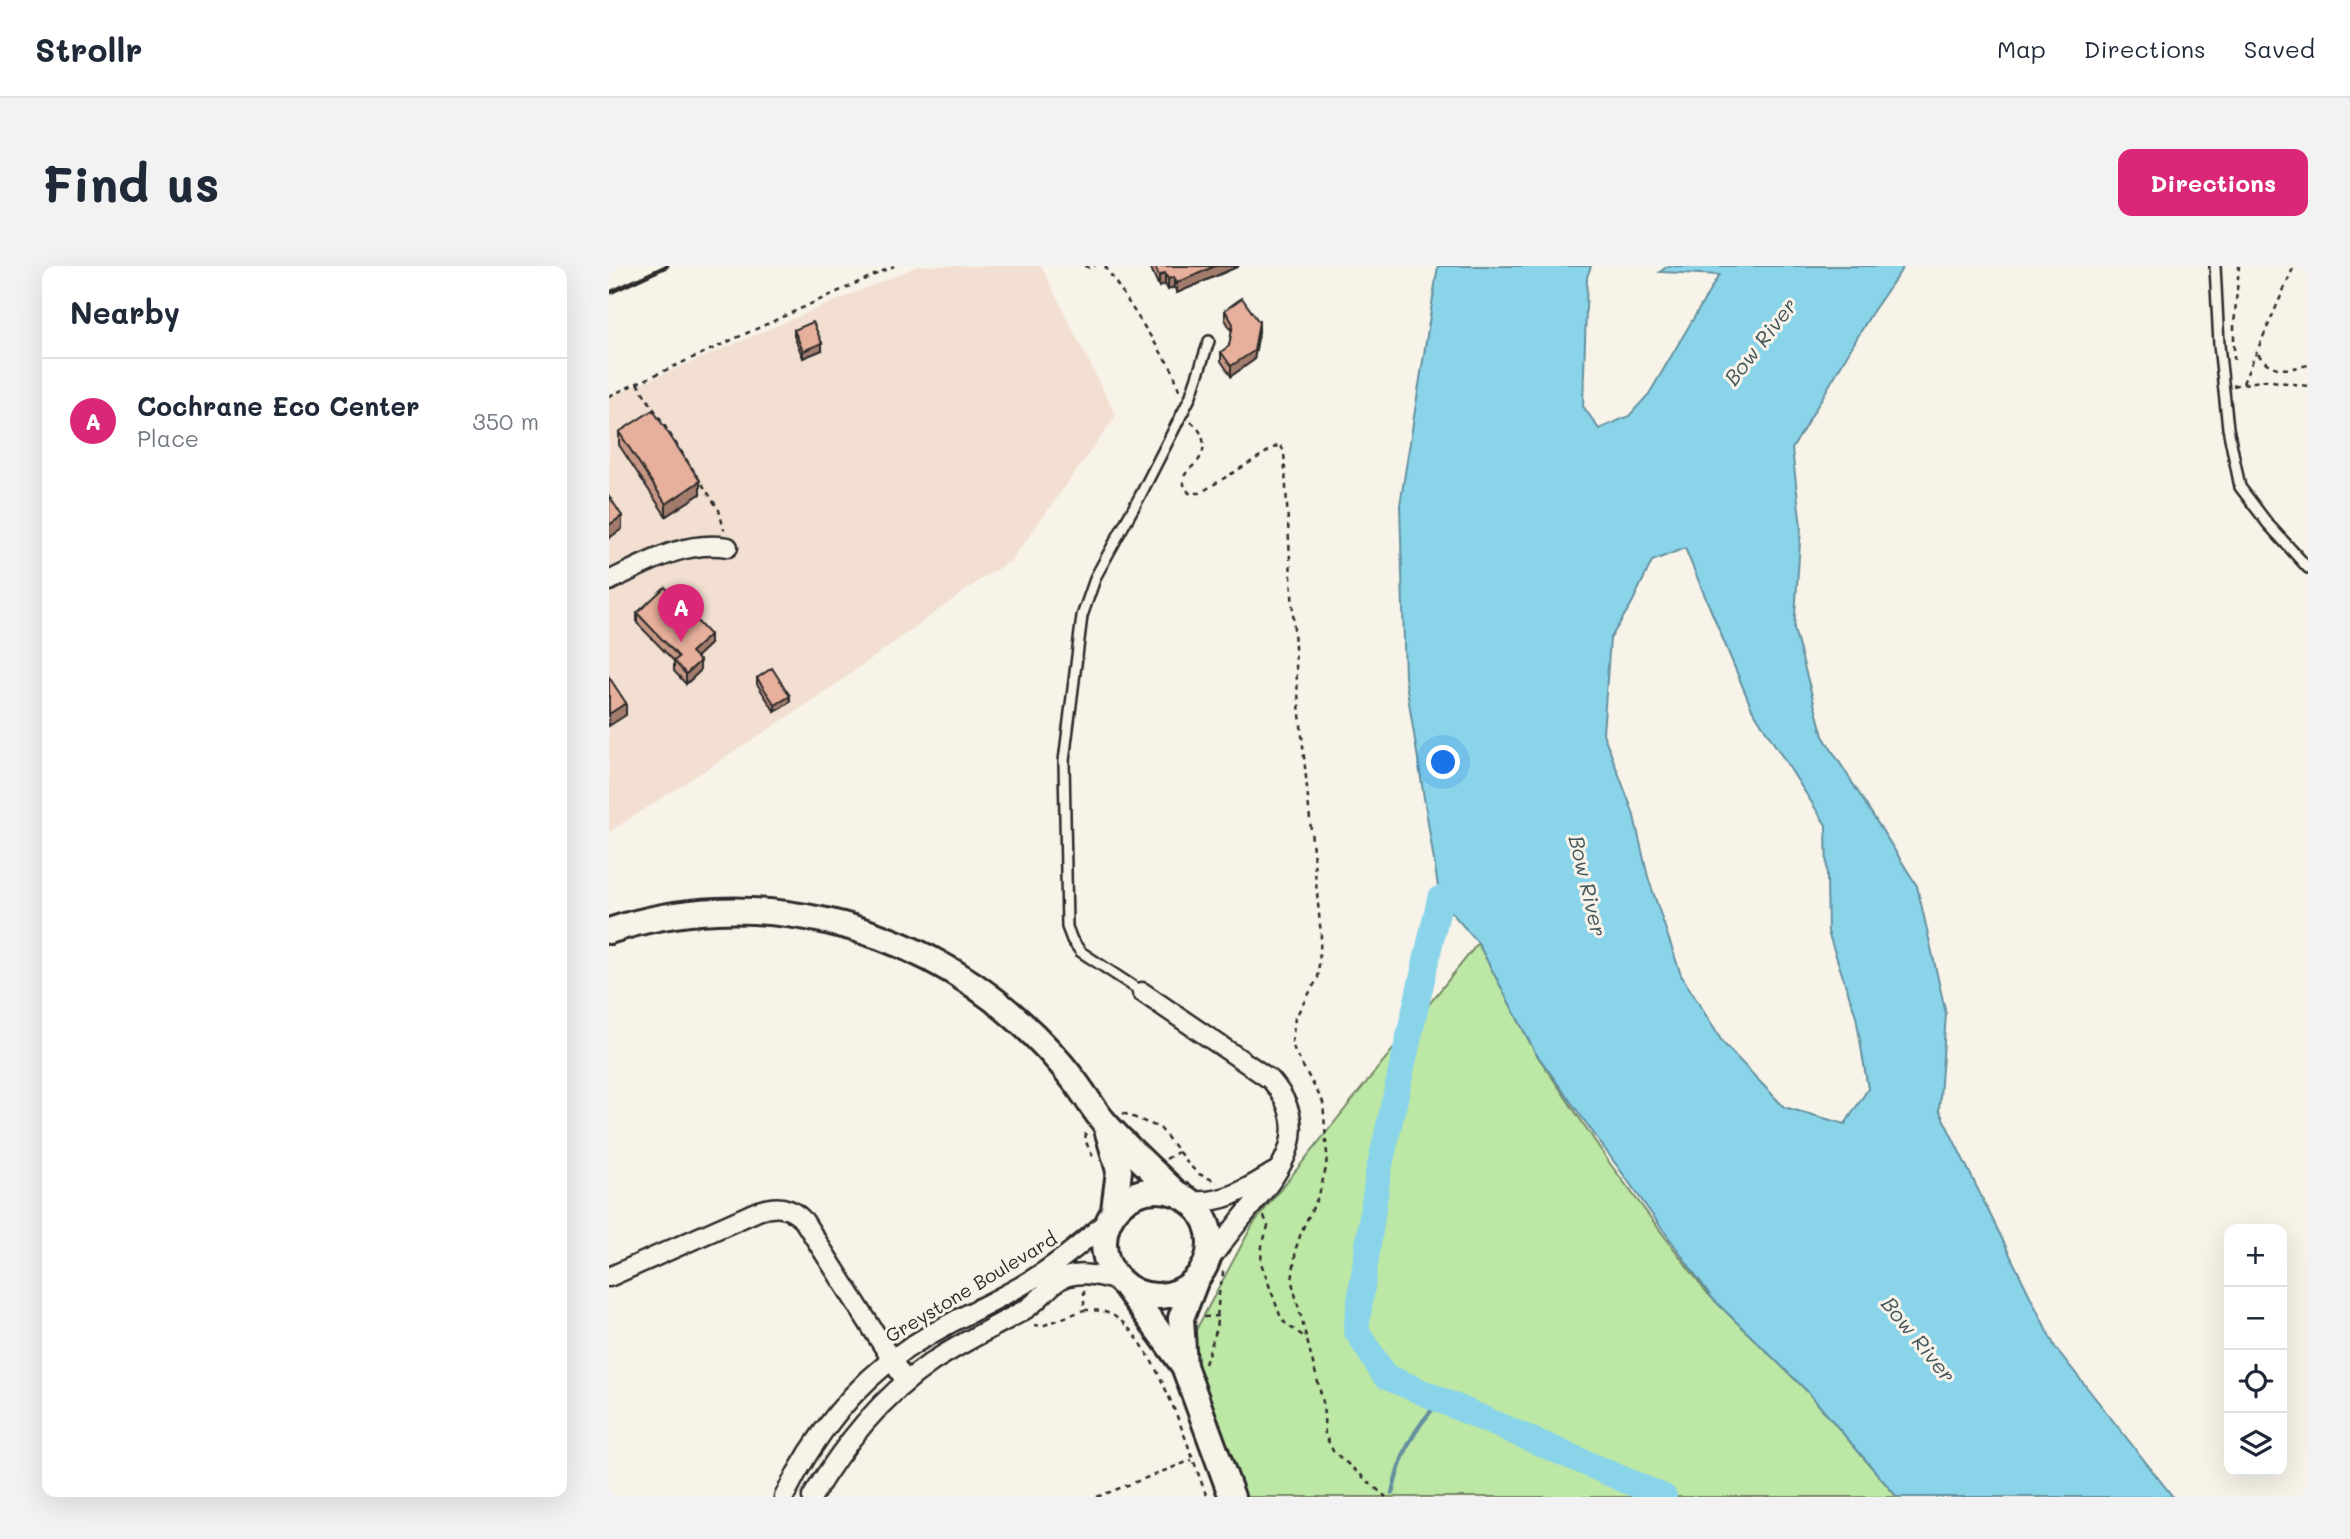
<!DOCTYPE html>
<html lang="en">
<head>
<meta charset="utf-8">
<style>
  body { margin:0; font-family:Mali,sans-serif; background:#f2f2f3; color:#1f2937 }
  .controls { position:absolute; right:21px; bottom:21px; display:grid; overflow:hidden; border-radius:14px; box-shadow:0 7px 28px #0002 }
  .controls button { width:63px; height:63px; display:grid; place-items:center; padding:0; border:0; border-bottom:2px solid #e0e1e3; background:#fff; color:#1f2937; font:35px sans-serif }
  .you { position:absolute; left:835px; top:497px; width:24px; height:24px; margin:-18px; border:5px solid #fff; border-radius:50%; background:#1a73e8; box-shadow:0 0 0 10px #1a73e833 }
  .badge { display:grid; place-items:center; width:46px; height:46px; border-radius:50%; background:#db2777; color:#fff; font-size:23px; font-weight:700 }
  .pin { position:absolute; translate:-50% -58px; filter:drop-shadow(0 2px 4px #0008) }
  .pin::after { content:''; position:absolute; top:37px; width:24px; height:21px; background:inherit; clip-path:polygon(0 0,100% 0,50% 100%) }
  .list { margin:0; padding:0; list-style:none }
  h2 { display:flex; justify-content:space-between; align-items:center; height:91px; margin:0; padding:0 28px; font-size:30px }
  h2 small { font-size:23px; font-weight:400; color:#747a83 }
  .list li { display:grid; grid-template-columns:46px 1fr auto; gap:21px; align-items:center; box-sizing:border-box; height:126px; padding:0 28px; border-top:2px solid #e0e1e3 }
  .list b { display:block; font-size:26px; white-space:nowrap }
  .list p { margin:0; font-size:23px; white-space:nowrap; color:#747a83 }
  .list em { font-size:23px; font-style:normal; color:#747a83 }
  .icon { flex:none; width:38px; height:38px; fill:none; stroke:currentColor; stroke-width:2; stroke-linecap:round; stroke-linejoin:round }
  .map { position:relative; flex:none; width:1699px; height:1231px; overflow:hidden; border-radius:14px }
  header { display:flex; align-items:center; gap:42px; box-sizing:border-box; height:98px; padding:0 35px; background:#fff; border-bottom:2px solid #e0e1e3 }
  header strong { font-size:33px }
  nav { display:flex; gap:38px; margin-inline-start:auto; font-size:24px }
  .intro { display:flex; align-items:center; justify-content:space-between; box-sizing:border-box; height:168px; padding:0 42px }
  h1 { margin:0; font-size:49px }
  .button { padding:18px 32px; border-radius:14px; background:#db2777; color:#fff; font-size:24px; font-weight:700 }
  main { display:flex; gap:42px; padding:0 42px }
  aside { flex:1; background:#fff; border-radius:14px; box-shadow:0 7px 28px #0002 }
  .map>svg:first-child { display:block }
  .built { fill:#f2dfd1 }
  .green { fill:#bde7a4; stroke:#748968; stroke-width:2 }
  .water { fill:#8ad4ea; stroke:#64909e; stroke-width:2; fill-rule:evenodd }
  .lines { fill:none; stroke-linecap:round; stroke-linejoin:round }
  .stream { stroke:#64909e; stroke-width:4.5 }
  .river { stroke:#8ad4ea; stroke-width:26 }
  .service-casing { stroke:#2b2b2b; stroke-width:14 }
  .minor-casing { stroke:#2b2b2b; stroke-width:23 }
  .secondary-casing { stroke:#2b2b2b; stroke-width:30 }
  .path { stroke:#2b2b2b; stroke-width:2.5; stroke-dasharray:5 5; stroke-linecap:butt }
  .service { stroke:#f7f3e8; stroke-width:9 }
  .minor { stroke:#f7f3e8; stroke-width:18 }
  .secondary { stroke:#f7f3e8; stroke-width:24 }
  .rail { stroke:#2b2b2b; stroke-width:4.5 }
  .wall { fill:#c79786; stroke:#2b2b2b; stroke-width:2 }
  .shaded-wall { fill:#a27b6d; stroke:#2b2b2b; stroke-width:2 }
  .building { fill:#e7b09c; stroke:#2b2b2b; stroke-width:2 }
  .labels { text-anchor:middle; stroke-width:6; stroke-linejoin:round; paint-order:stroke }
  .street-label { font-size:19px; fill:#2b2b2b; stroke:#f7f3e8 }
  .water-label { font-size:21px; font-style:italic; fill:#43555b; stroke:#f7f3e8 }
</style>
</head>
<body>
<header>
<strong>Strollr</strong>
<nav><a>Map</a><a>Directions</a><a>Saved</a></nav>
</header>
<div class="intro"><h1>Find us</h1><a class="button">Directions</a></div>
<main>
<aside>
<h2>Nearby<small></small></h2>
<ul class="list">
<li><span class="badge">A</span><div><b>Cochrane Eco Center</b><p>Place</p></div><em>350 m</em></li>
</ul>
</aside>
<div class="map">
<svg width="1699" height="1231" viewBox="0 0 1699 1231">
  <rect width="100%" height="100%" fill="#f7f3e8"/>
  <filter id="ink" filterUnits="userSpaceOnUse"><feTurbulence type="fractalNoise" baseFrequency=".0143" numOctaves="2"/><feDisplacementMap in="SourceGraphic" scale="14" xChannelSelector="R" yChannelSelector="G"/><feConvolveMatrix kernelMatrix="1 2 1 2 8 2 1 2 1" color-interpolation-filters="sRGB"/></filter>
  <g filter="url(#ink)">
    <path class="built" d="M 309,0 L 432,0 L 507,150 L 402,295 L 378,309 L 208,432 L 0,566 L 0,131 Z"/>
    <path class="green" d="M 869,677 L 926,786 L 1002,899 L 1099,1028 L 1198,1125 L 1288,1231 L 634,1231 L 575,1086 L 644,958 Z"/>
    <path class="water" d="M 829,0 L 982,0 L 978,11 L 974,140 L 990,163 L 1020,150 L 1040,128 L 1110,9 L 1051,6 L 1059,0 L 1295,0 L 1262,48 L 1183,183 L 1192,261 L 1185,363 L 1214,470 L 1308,620 L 1337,748 L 1330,844 L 1446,1081 L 1564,1231 L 1288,1231 L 1198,1125 L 1104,1033 L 926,786 L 869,677 L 831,633 L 796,411 L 791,239 ZM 1076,282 L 1143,443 L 1217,559 L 1219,666 L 1247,750 L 1259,823 L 1236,858 L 1175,841 L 1114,777 L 1072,709 L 1039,611 L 1024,546 L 994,467 L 1001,373 L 1023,337 L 1043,295 Z"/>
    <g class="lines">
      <path class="stream" d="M 783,1227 C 792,1188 804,1163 832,1134"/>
      <path class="river" d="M 831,633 L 769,908 L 747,1064 L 776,1110 L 1055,1231"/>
      <g class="service-casing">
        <path id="service" d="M 1606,0 L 1610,79 L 1619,162 L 1631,221 L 1659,258 L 1699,302
          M 533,726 L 472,686 L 463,674 L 458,661 L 455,495 L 473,350 L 487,310 L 531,230 L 581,132 L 600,75"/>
      </g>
      <g class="minor-casing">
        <path id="minor" d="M 0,315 C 38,297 75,274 119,281
          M 533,726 L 662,814 C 704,863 675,901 641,942 C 626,960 612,979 598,997
          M 582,935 C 617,938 638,922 667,905
          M 0,1011 L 149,945 C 168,939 181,940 195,955 L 297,1116
          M 175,1231 C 203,1174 243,1121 296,1084 C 333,1059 373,1042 412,1020 C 445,1001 474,977 501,952
          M 203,1231 C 235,1178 272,1131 323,1096 C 352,1077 383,1062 412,1046 C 426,1039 433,1028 445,1018 C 463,1002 490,1009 511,1016"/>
      </g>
      <g class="secondary-casing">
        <path id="secondary" d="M 0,665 C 140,617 302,656 410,755 C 430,773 448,792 464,813 C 475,827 484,843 495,856 C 517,881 543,904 567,927
          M 498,863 L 510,905 L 505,944
          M495 977a53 53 0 1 1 106 0a53 53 0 1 1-106 0Z
          M 517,1021 L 575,1100 L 623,1231
          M 575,1100 L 572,1052 L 586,1016"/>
      </g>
      <path class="path" d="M 476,0 L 481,2 L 486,0
        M 496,0 L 564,105 L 570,124
        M 1649,88 C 1663,107 1678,104 1699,99
        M 1625,94 L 1625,60 L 1630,0
        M 28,117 L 110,244 L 115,264
        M 1634,117 L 1685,0
        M 1624,120 L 1656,114 L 1699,120
        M 0,130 L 285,0
        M 582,156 C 595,165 599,182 589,195 C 584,201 576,205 575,212 C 573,218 577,222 580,227 L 591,227 L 671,178 L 675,186 L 688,417 L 712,669 L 709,712 L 686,752 L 683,776 L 686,786 L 714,836 L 718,888 L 717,902 L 710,929 L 693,964 L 687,982 L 683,1016 L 714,1136 L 716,1168 L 724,1185 L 777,1231
        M 514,847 L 551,862 L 580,899 L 590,908 L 608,916
        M 477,867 L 476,874 L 485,893
        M 557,893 L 569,886
        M 655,950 L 659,960 L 653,980 L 652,997 L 672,1052 L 677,1058 L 697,1072
        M 475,1024 L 475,1044 C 484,1044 493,1044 501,1048 C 546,1068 580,1186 598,1231
        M 595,1051 L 609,1050
        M 425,1059 L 433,1060 L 475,1044
        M 596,1098 L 607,1065 L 610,1028 L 615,1002
        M 488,1231 L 583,1194"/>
      <use href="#service" class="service"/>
      <use href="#minor" class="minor"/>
      <use href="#secondary" class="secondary"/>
      <path class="rail" d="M 0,27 L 58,0"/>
    </g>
    <path class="wall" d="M 541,0 L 630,0 L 568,27 L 565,21 L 559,24 L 556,18 L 550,21 Z
      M 616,44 L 650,66 L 645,94 L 622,110 L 612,95 L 612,86 L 620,80 L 623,66 L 616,53 Z
      M 185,64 L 213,84 L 194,92 L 185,70 Z
      M 10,166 L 91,228 L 57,250 L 10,179 Z
      M 28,347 L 101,378 L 87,391 L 91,405 L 77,418 L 65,405 L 65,395 L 28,357 Z
      M 148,412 L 181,436 L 166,446 L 148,418 Z"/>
    <path class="shaded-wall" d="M 606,0 L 630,0 L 568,27 L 568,17 Z
      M 556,7 L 556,18 L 550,21 L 550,10 Z
      M 565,11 L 565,21 L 559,24 L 559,13 Z
      M 650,56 L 650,66 L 645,94 L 622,110 L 622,100 Z
      M 213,77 L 213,84 L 194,92 L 194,85 Z
      M 91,215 L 91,228 L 57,250 L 57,238 Z
      M 13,250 L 13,263 L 0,272 L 0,259 Z
      M 101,369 L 101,378 L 82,396 L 82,386 Z
      M 91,395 L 91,405 L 77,418 L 77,408 Z
      M 181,430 L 181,436 L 166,446 L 166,439 Z
      M 17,437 L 17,449 L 0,460 L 0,448 Z"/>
    <path class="building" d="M 546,0 L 606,0 L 568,17 L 565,11 L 559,13 L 556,7 L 550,10 Z
      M 633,32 L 650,56 L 645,85 L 622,100 L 612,86 L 620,80 L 624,58 L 616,44 Z
      M 204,56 L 213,77 L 194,85 L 185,64 Z
      M 44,144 L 91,215 L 57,238 L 10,166 Z
      M 0,230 L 13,250 L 0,259 Z
      M 56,321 L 101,369 L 82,386 L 91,395 L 77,408 L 65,395 L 70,391 L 28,347 Z
      M 163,402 L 181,430 L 166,439 L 148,412 Z
      M 0,411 L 17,437 L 0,448 Z"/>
  </g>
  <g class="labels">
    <g class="street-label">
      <text transform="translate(362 1021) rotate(-31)" y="7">Greystone Boulevard</text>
    </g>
    <g class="water-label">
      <text transform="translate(1152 76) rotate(-52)" y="7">Bow River</text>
      <text transform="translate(978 620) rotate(77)" y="7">Bow River</text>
      <text transform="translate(1309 1074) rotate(51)" y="7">Bow River</text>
    </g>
  </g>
</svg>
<div class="controls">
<button>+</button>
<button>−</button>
<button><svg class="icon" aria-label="locate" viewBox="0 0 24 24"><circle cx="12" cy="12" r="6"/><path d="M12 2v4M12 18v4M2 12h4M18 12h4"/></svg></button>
<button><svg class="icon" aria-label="layers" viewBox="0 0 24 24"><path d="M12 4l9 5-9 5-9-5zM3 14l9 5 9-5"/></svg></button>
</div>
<div class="you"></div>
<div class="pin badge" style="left:72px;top:376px">A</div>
</div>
</main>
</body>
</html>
